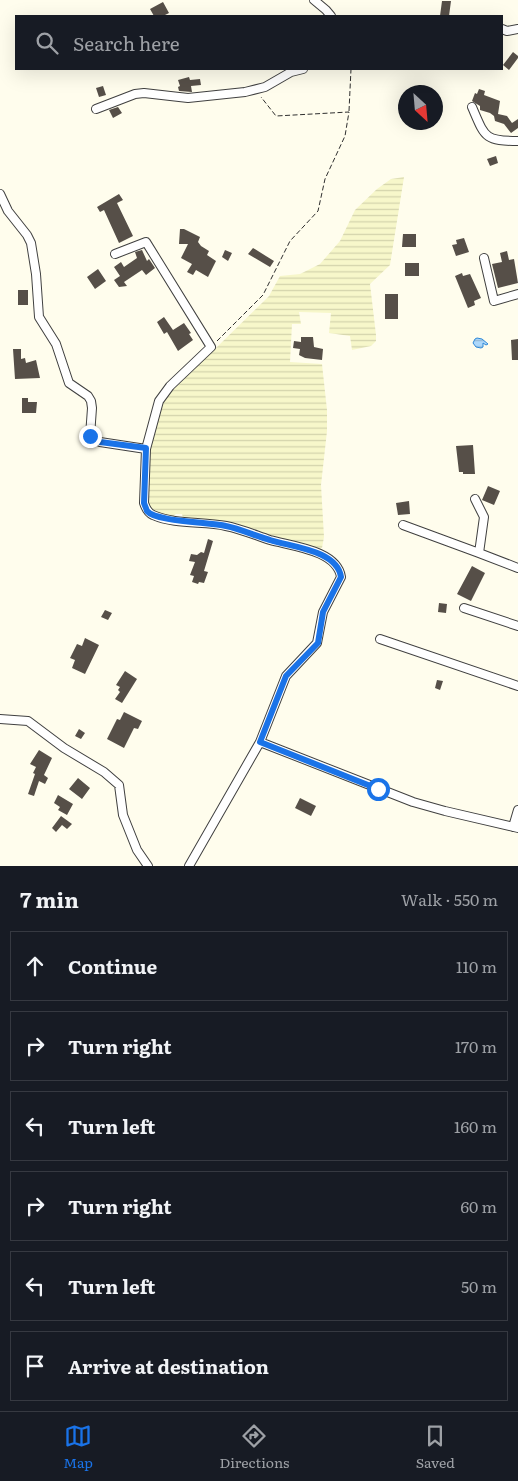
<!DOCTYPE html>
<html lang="en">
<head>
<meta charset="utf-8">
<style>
  body { margin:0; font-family:Literata,serif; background:#242831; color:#f1f3f6 }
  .compass { position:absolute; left:398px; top:85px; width:45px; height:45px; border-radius:50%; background:#171b24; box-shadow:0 5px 20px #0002; rotate:154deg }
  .stop { position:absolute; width:15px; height:15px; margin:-11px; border:4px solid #1a73e8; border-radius:50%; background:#fff }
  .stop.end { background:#1a73e8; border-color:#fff; box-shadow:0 1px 5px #0008 }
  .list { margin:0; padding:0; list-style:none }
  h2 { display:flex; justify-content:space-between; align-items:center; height:65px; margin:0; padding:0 20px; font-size:21px }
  h2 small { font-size:16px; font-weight:400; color:#9ea1a6 }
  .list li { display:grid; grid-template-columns:32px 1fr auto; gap:15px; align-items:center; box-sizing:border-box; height:70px; margin:0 10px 10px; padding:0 10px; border:1px solid #363941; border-radius:0px }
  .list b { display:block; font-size:19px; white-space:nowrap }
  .list em { font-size:16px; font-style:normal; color:#9ea1a6 }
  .icon { flex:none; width:28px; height:28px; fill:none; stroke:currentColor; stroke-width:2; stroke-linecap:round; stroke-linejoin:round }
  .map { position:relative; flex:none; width:518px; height:866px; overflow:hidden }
  .search { position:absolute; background:#171b24; box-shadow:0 5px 20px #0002; left:15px; right:15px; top:15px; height:55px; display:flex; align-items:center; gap:12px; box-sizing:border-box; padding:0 18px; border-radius:0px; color:#9ea1a6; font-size:19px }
  .sheet { height:545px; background:#171b24 }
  nav { display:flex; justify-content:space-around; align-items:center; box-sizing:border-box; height:70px; border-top:1px solid #363941; background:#171b24; font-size:14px; color:#9ea1a6 }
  nav a { display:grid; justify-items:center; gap:2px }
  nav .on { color:#1a73e8 }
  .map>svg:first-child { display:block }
  .farmland { fill:url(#farmland-rules) }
  .water { fill:url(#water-rules); stroke:#2e88d8 }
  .building { fill:#564f48 }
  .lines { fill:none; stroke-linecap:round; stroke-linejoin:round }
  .minor-casing { stroke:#404040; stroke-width:10 }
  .path { stroke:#2f2f2f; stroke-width:1; stroke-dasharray:5 2.5; stroke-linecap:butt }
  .minor { stroke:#fff; stroke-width:8 }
  .route { stroke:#1a73e8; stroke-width:6 }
</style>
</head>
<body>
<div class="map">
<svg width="518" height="866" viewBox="0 0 518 866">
  <defs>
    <pattern id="farmland-rules" width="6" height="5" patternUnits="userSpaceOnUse" patternTransform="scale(1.25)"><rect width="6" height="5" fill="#f7f7ca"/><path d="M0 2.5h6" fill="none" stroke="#d3d3ac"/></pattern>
    <pattern id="water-rules" width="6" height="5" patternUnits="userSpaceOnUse" patternTransform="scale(1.25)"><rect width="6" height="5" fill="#add8fb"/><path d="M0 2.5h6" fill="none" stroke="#94b8d6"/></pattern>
  </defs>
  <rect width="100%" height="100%" fill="#fffded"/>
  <path class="farmland" d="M 404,177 L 390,265 L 370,284 L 376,335 L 376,341 L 371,346 L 352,350 L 350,336 L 329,333 L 331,313 L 299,312 L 301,324 L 292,324 L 290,362 L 322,364 L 327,410 L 327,431 L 321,485 L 324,537 L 322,548 L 317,550 L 281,540 L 242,527 L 183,518 L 182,514 L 176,514 L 172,517 L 153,512 L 147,506 L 149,446 L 162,403 L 168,395 L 263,302 L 269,296 L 280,276 L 300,274 L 320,264 L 340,241 L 355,210 L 377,189 L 391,179 Z"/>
  <path class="water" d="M 477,338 L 482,339 L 488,344 L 486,345 L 483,343 L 483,347 L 481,348 L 476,347 L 473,343 L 475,339 Z"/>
  <path class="building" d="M 442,1 L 451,1 L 449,16 L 440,16 Z
    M 163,2 L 169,13 L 163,16 L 154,16 L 150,9 Z
    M 513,52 L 518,56 L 518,58 L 509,70 L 503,65 Z
    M 189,77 L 190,80 L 200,79 L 201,85 L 191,86 L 192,92 L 179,91 L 178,87 L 180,86 L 178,80 Z
    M 103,86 L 106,95 L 99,97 L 96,88 Z
    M 479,89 L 485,91 L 484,95 L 500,101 L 498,114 L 507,116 L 512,123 L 518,119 L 518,128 L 511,133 L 504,124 L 495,121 L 494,116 L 490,113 L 480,110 L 480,106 L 472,101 L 475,93 L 477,94 Z
    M 118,107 L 122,113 L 113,118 L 109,110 Z
    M 496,156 L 498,163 L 490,166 L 487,159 Z
    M 119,194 L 123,200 L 117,203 L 133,236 L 119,243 L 104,210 L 100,212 L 97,207 Z
    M 180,229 L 184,229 L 200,237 L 198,242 L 201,246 L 209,251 L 207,255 L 216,261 L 208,277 L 196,270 L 193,275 L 187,272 L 192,264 L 181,258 L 188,244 L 179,244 Z
    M 403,234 L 416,234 L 416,247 L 402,247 Z
    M 464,238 L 469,252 L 456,256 L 452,245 L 457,244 L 456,240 Z
    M 253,248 L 274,261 L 270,267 L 248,254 Z
    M 142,250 L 147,261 L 149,259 L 155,268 L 146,275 L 142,270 L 124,282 L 127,286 L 119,287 L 114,280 L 120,276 L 114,267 L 121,262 L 124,267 L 137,258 L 135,252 Z
    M 225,250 L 232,253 L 228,261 L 222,257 Z
    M 507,251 L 509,260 L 514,259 L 518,283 L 498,288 L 492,264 L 502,262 L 500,253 Z
    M 405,263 L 419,263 L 419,276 L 405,276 Z
    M 98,269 L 106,281 L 95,289 L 87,277 Z
    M 462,273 L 463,276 L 470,274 L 481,298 L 474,301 L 475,305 L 468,308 L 455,276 Z
    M 18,290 L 28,290 L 28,305 L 18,305 Z
    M 385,294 L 398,294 L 398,319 L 385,319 Z
    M 164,317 L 173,330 L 184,323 L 191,333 L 189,334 L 193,340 L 178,351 L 167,332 L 164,334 L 157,322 Z
    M 301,337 L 313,337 L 314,347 L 323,349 L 322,360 L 305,358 L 299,355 L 300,349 L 293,348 L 294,341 L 301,342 Z
    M 518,339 L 518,360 L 512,360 L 511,340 Z
    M 13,349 L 21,349 L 21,359 L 25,358 L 26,363 L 36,360 L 40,378 L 15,379 Z
    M 22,398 L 28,398 L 28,402 L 37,402 L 36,413 L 22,413 Z
    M 473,445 L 475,474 L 463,474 L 463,472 L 459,472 L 456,446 Z
    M 488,486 L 500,491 L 494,505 L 482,500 Z
    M 409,501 L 410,514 L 398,515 L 396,503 Z
    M 208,539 L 213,541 L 204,571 L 208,572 L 204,583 L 199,582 L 198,584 L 192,582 L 194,576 L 190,575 L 195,562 L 189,561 L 191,554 L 197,555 L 201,552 L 204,553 Z
    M 472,566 L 485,573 L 471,601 L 457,594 Z
    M 439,603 L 447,604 L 446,613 L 438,612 Z
    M 105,610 L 112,613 L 108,620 L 101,617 Z
    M 85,638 L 99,645 L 85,674 L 72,668 L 75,660 L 70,658 L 77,644 L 82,646 Z
    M 125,671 L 137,679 L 122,703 L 115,699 L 120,692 L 118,690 L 120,687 L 116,685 Z
    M 437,680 L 443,681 L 440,690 L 435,688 Z
    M 124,712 L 142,721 L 138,729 L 134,728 L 124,748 L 107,739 L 117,719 L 120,720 Z
    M 79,729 L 85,733 L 81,739 L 75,736 Z
    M 39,750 L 52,758 L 44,775 L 48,778 L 45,784 L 39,781 L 34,796 L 28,794 L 35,774 L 33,773 L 36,767 L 30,764 Z
    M 78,778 L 90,788 L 82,799 L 69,789 Z
    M 58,795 L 73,804 L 67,815 L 58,810 L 60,807 L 54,803 Z
    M 300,798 L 316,806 L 311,816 L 295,808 Z
    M 61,816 L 72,824 L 67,829 L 62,825 L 56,832 L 52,828 Z"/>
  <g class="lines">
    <g class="minor-casing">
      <path id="minor" d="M 314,0 L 326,10 L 331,16
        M 502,29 L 507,31 L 518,29
        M 472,107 C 485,137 484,141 518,141
        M 96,109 L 135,94 L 144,93 L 188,98 L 245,92 L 265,87 L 291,72 L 303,69
        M 0,194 L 8,211 L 27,235 L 31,243 L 36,274 L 39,317 L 56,344 L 69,383 L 88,396 L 91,401 L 92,408 L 90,436 L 100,442 L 146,449
        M 115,254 L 146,242 L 211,347 L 170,386 L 159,401 L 146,449 L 144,503 C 146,509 148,513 153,515 C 176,525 203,521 226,526 C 241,529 255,535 270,540 C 291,546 337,550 341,577 L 323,612 L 317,643 L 286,676 L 260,742 L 189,866
        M 484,258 L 494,301 L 518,294
        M 475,499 L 484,517 L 479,553 L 518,568
        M 403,525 L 479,553
        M 464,608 L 518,626
        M 380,639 L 518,686
        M 0,719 L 28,721 L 64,748 L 104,772 L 119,785 L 123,815 L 137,850 L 148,866
        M 260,742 L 413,802 L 445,811 L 518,828
        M 513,827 L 518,810"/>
    </g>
    <path class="path" d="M 349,111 L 351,69
      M 217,341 L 263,295 L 290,241 L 318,211 L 325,179 L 345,136 L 349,112 L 276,116 L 261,97"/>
    <use href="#minor" class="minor"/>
  </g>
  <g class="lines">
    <path class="route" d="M 90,436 L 100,442 L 146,448 L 144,503 C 145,506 146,508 147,511 C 156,522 210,522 226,526 C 241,529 255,536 270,540 C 291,547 337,550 341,577 L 323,612 L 318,643 L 286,676 L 260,742 L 378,789"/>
  </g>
</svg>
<svg class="compass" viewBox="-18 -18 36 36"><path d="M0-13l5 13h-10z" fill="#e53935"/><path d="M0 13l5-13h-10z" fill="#9ea1a6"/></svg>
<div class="stop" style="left:378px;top:789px"></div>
<div class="stop end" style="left:90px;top:436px"></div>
<div class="search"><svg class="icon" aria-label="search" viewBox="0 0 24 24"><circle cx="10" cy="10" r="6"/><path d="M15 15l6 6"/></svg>Search here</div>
</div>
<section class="sheet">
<h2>7 min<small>Walk · 550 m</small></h2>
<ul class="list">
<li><svg class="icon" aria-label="ahead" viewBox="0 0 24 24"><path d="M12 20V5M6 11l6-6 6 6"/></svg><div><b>Continue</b></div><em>110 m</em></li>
<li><svg class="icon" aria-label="right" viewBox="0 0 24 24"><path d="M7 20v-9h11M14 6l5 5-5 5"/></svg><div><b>Turn right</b></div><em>170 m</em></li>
<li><svg class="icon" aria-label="left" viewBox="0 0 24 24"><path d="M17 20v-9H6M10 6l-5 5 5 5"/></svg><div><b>Turn left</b></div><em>160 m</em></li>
<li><svg class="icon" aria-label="right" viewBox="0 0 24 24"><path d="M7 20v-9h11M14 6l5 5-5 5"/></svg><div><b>Turn right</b></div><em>60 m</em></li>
<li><svg class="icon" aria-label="left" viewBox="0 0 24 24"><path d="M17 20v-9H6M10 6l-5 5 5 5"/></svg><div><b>Turn left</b></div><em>50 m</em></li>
<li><svg class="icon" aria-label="arrive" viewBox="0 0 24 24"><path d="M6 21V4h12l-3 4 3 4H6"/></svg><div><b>Arrive at destination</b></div></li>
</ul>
</section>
<nav>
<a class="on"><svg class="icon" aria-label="map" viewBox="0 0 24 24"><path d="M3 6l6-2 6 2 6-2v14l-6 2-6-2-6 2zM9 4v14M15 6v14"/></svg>Map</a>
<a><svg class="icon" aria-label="directions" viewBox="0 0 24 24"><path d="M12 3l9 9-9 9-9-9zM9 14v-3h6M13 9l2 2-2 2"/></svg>Directions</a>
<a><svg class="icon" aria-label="saved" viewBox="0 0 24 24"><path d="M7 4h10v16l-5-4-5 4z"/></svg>Saved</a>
</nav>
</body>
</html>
